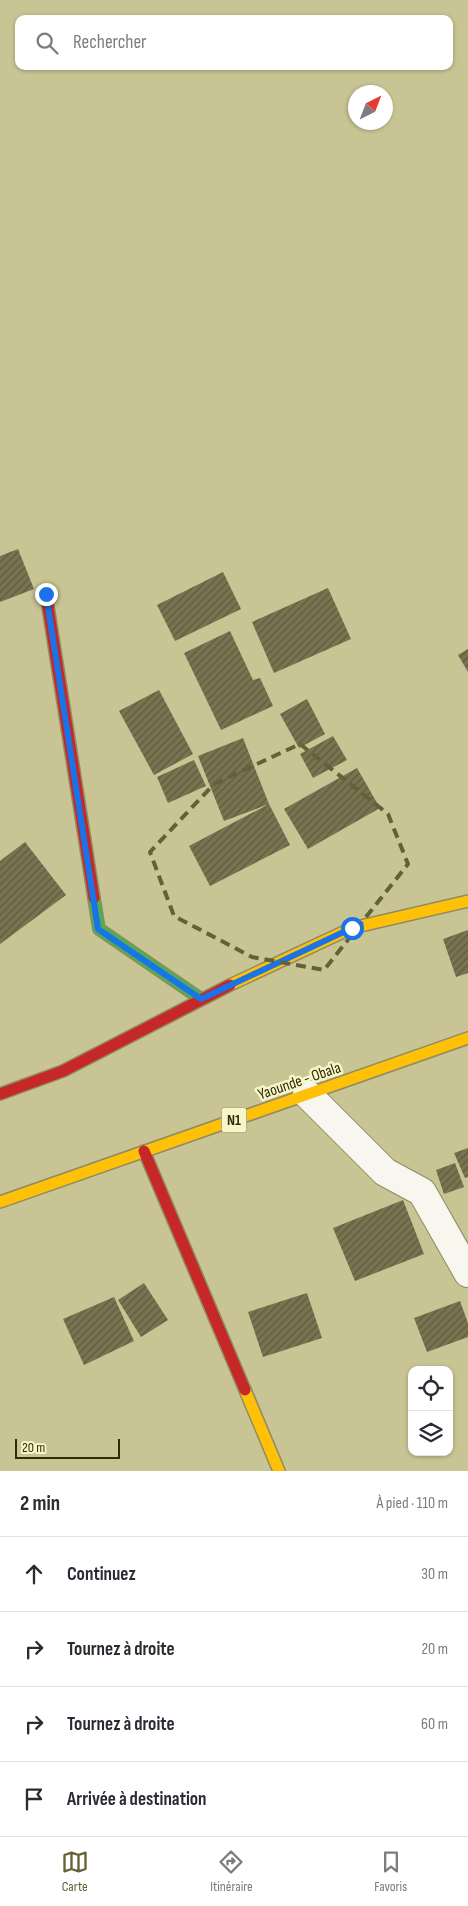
<!DOCTYPE html>
<html lang="fr">
<head>
<meta charset="utf-8">
<style>
  body { margin:0; font-family:"Sofia Sans Condensed",sans-serif; background:#f2f2f3; color:#2b2b33 }
  .controls { position:absolute; right:15px; bottom:15px; display:grid; overflow:hidden; border-radius:10px; box-shadow:0 1px 4px #0004 }
  .controls button { width:45px; height:45px; display:grid; place-items:center; padding:0; border:0; border-bottom:1px solid #e1e1e2; background:#fff; color:#2b2b33; font:25px sans-serif }
  .compass { position:absolute; left:348px; top:85px; width:45px; height:45px; border-radius:50%; background:#fff; box-shadow:0 1px 4px #0004; rotate:42deg }
  .scale { position:absolute; left:15px; bottom:12px; width:105px; box-sizing:border-box; padding-left:5px; border:2px solid #2f2b05; border-top:0; font-size:14px; line-height:18px; white-space:nowrap; color:#2f2b05; -webkit-text-stroke:4px #f8f5cb; paint-order:stroke }
  .stop { position:absolute; width:15px; height:15px; margin:-11px; border:4px solid #1a73e8; border-radius:50%; background:#fff }
  .stop.end { background:#1a73e8; border-color:#fff; box-shadow:0 1px 5px #0008 }
  .list { margin:0; padding:0; list-style:none }
  h2 { display:flex; justify-content:space-between; align-items:center; height:65px; margin:0; padding:0 20px; font-size:21px }
  h2 small { font-size:16px; font-weight:400; color:#7c7c81 }
  .list li { display:grid; grid-template-columns:32px 1fr auto; gap:15px; align-items:center; box-sizing:border-box; height:75px; padding:0 20px; border-top:1px solid #e1e1e2 }
  .list b { display:block; font-size:19px; white-space:nowrap }
  .list em { font-size:16px; font-style:normal; color:#7c7c81 }
  .icon { flex:none; width:28px; height:28px; fill:none; stroke:currentColor; stroke-width:2; stroke-linecap:round; stroke-linejoin:round }
  .map { position:relative; flex:none; width:468px; height:1471px; overflow:hidden }
  .search { position:absolute; background:#fff; box-shadow:0 1px 4px #0004; left:15px; right:15px; top:15px; height:55px; display:flex; align-items:center; gap:12px; box-sizing:border-box; padding:0 18px; border-radius:10px; color:#7c7c81; font-size:19px }
  .sheet { height:365px; background:#fff }
  nav { display:flex; justify-content:space-around; align-items:center; box-sizing:border-box; height:70px; border-top:1px solid #e1e1e2; background:#fff; font-size:14px; color:#7c7c81 }
  nav a { display:grid; justify-items:center; gap:2px }
  nav .on { color:#656137 }
  .map>svg:first-child { display:block }
  .building { fill:url(#building-hatch) }
  .lines { fill:none; stroke-linecap:round; stroke-linejoin:round }
  .street-casing { stroke:#8f8b64; stroke-width:30 }
  .fast-casing { stroke:#8f8b64; stroke-width:14 }
  .slow-casing { stroke:#8f8b64; stroke-width:14 }
  .jam-casing { stroke:#8f8b64; stroke-width:14 }
  .street { stroke:#f7f6ef; stroke-width:28 }
  .fast { stroke:#4caf50; stroke-width:11 }
  .slow { stroke:#ffc107; stroke-width:11 }
  .jam { stroke:#c62828; stroke-width:11 }
  .route { stroke:#1a73e8; stroke-width:6 }
  .marked { fill:none; stroke:#656137; stroke-width:4; stroke-dasharray:10 6; stroke-linejoin:round }
  .labels { text-anchor:middle; stroke-width:5; stroke-linejoin:round; paint-order:stroke }
  .shield { fill:#f8f5cb; stroke:#6b6840; stroke-width:1 }
  .shield-label { font-size:15px; font-weight:bold; fill:#2f2b05 }
  .street-label { font-size:16px; fill:#2f2b05; stroke:#f8f5cb }
</style>
</head>
<body>
<div class="map">
<svg width="468" height="1471" viewBox="0 0 468 1471">
  <defs>
    <pattern id="building-hatch" width="6" height="6" patternUnits="userSpaceOnUse" patternTransform="scale(1.25)"><rect width="6" height="6" fill="#797351"/><path d="M-1 1l2-2M0 6l6-6M5 7l2-2" fill="none" stroke="#5e5a3d"/></pattern>
  </defs>
  <rect width="100%" height="100%" fill="#c8c494"/>
  <path class="building" d="M 18,549 L 34,589 L 0,602 L 0,556 Z
    M 223,572 L 241,609 L 175,641 L 157,605 Z
    M 328,588 L 351,639 L 274,673 L 252,622 Z
    M 230,631 L 253,680 L 260,678 L 273,706 L 221,730 L 184,653 Z
    M 468,649 L 468,672 L 458,655 Z
    M 159,690 L 193,754 L 154,775 L 119,711 Z
    M 307,699 L 325,734 L 299,748 L 280,714 Z
    M 333,736 L 347,760 L 313,778 L 300,754 Z
    M 243,738 L 269,804 L 224,821 L 198,756 Z
    M 194,760 L 206,786 L 168,803 L 157,777 Z
    M 357,768 L 380,808 L 308,849 L 284,809 Z
    M 269,804 L 290,845 L 210,886 L 189,846 Z
    M 25,842 L 66,895 L 0,944 L 0,861 Z
    M 468,930 L 468,973 L 456,977 L 443,939 Z
    M 468,1148 L 468,1177 L 465,1178 L 454,1153 Z
    M 455,1163 L 464,1187 L 444,1194 L 436,1170 Z
    M 403,1200 L 424,1254 L 355,1281 L 333,1228 Z
    M 144,1283 L 168,1320 L 141,1337 L 118,1300 Z
    M 307,1293 L 322,1338 L 263,1357 L 248,1312 Z
    M 114,1297 L 134,1341 L 84,1365 L 63,1319 Z
    M 460,1301 L 468,1323 L 468,1337 L 427,1352 L 414,1318 Z"/>
  <g class="lines">
    <g class="street-casing">
      <path id="street" d="M 307,1094 L 385,1172 L 422,1192 L 468,1273"/>
    </g>
    <g class="fast-casing">
      <path id="fast" d="M 94,898 L 99,929 L 201,999"/>
    </g>
    <g class="slow-casing">
      <path id="slow" d="M 230,985 L 352,928 L 468,901
        M 0,1202 L 468,1038
        M 245,1390 L 279,1471"/>
    </g>
    <g class="jam-casing">
      <path id="jam" d="M 46,594 L 94,898
        M 0,1094 L 63,1071 L 230,985
        M 144,1151 L 245,1390"/>
    </g>
    <use href="#street" class="street"/>
    <use href="#fast" class="fast"/>
    <use href="#slow" class="slow"/>
    <use href="#jam" class="jam"/>
  </g>
  <g class="lines">
    <path class="route" d="M 46,594 L 98,929 L 201,999 L 352,928"/>
  </g>
  <path class="marked" d="M 300,744 L 388,814 L 408,864 L 324,970 L 252,957 L 174,916 L 150,852 L 214,784 Z"/>
  <g class="labels">
    <rect class="shield" x="221.5" y="1107.5" width="25" height="25" rx="4"/>
    <g class="shield-label">
      <text x="234" y="1125">N1</text>
    </g>
    <g class="street-label">
      <text transform="translate(299 1080) rotate(-19)" y="6">Yaounde - Obala</text>
    </g>
  </g>
</svg>
<div class="controls">
<button><svg class="icon" aria-label="locate" viewBox="0 0 24 24"><circle cx="12" cy="12" r="6"/><path d="M12 2v4M12 18v4M2 12h4M18 12h4"/></svg></button>
<button><svg class="icon" aria-label="layers" viewBox="0 0 24 24"><path d="M12 4l9 5-9 5-9-5zM3 14l9 5 9-5"/></svg></button>
</div>
<svg class="compass" viewBox="-18 -18 36 36"><path d="M0-13l5 13h-10z" fill="#e53935"/><path d="M0 13l5-13h-10z" fill="#7c7c81"/></svg>
<div class="scale">20 m</div>
<div class="stop" style="left:352px;top:928px"></div>
<div class="stop end" style="left:46px;top:594px"></div>
<div class="search"><svg class="icon" aria-label="search" viewBox="0 0 24 24"><circle cx="10" cy="10" r="6"/><path d="M15 15l6 6"/></svg>Rechercher</div>
</div>
<section class="sheet">
<h2>2 min<small>À pied · 110 m</small></h2>
<ul class="list">
<li><svg class="icon" aria-label="ahead" viewBox="0 0 24 24"><path d="M12 20V5M6 11l6-6 6 6"/></svg><div><b>Continuez</b></div><em>30 m</em></li>
<li><svg class="icon" aria-label="right" viewBox="0 0 24 24"><path d="M7 20v-9h11M14 6l5 5-5 5"/></svg><div><b>Tournez à droite</b></div><em>20 m</em></li>
<li><svg class="icon" aria-label="right" viewBox="0 0 24 24"><path d="M7 20v-9h11M14 6l5 5-5 5"/></svg><div><b>Tournez à droite</b></div><em>60 m</em></li>
<li><svg class="icon" aria-label="arrive" viewBox="0 0 24 24"><path d="M6 21V4h12l-3 4 3 4H6"/></svg><div><b>Arrivée à destination</b></div></li>
</ul>
</section>
<nav>
<a class="on"><svg class="icon" aria-label="map" viewBox="0 0 24 24"><path d="M3 6l6-2 6 2 6-2v14l-6 2-6-2-6 2zM9 4v14M15 6v14"/></svg>Carte</a>
<a><svg class="icon" aria-label="directions" viewBox="0 0 24 24"><path d="M12 3l9 9-9 9-9-9zM9 14v-3h6M13 9l2 2-2 2"/></svg>Itinéraire</a>
<a><svg class="icon" aria-label="saved" viewBox="0 0 24 24"><path d="M7 4h10v16l-5-4-5 4z"/></svg>Favoris</a>
</nav>
</body>
</html>
